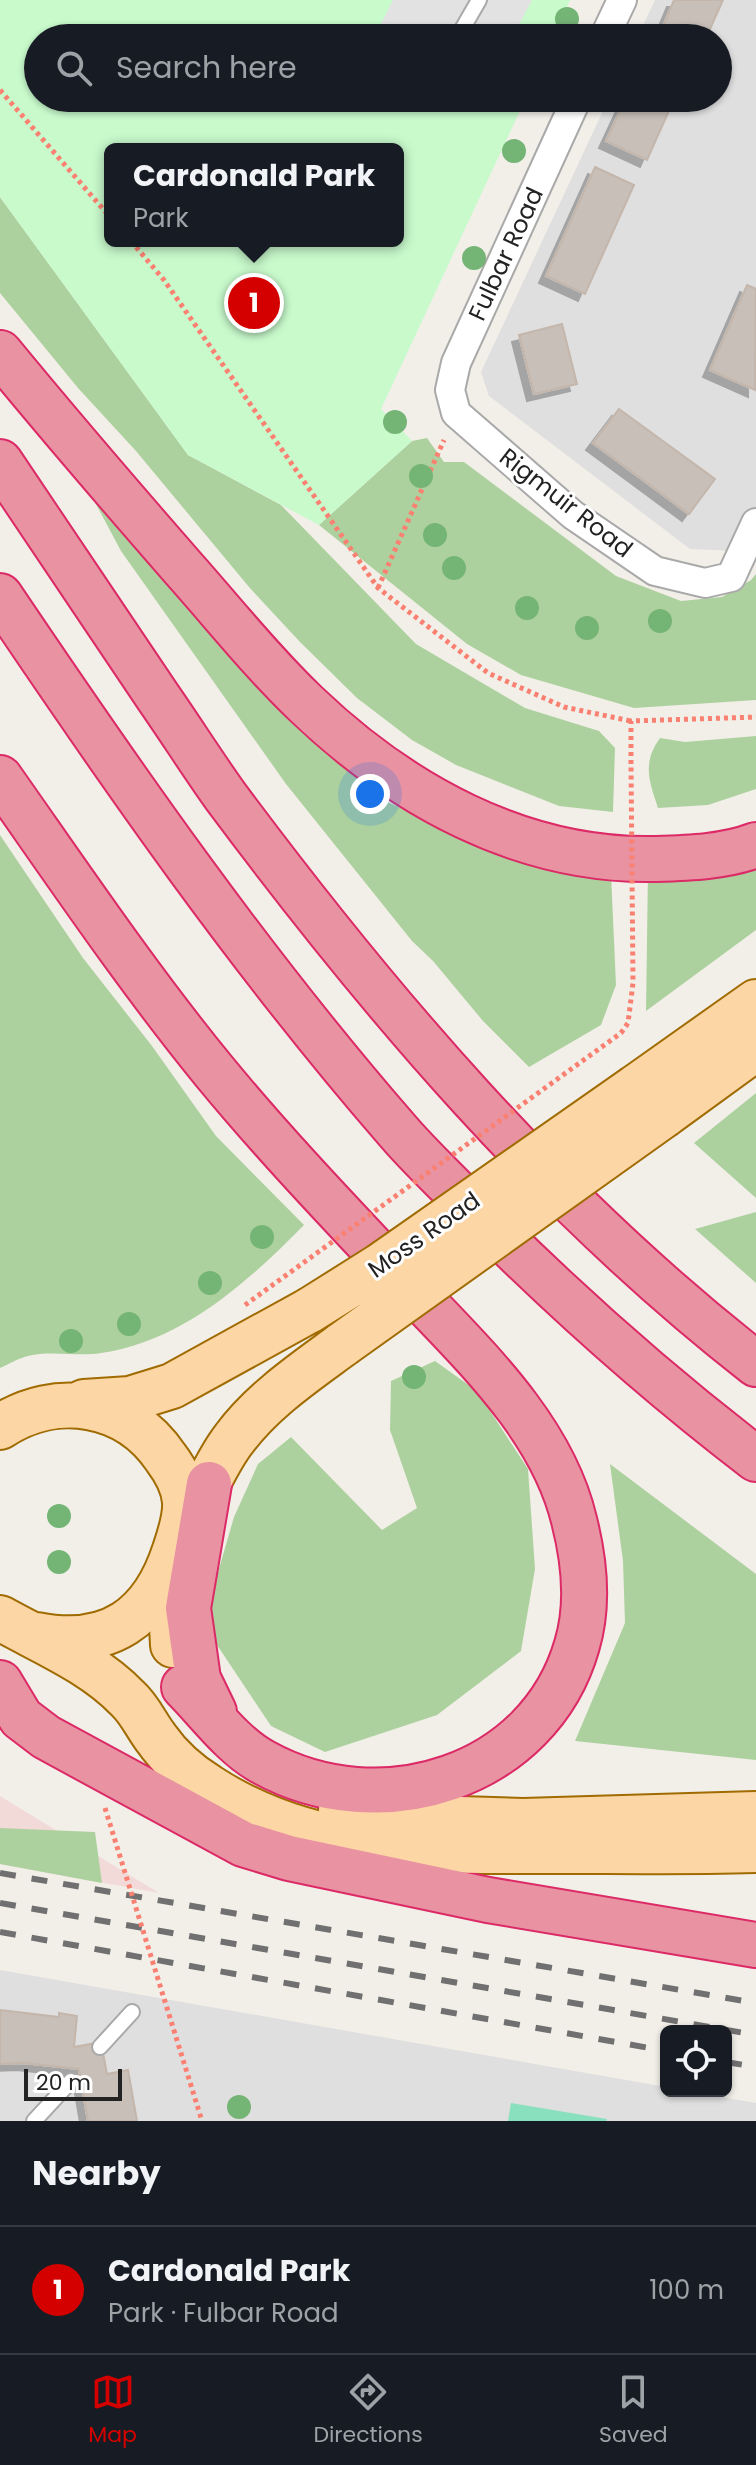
<!DOCTYPE html>
<html lang="en">
<head>
<meta charset="utf-8">
<style>
  body { margin:0; font-family:Poppins,sans-serif; background:#242831; color:#f1f3f6 }
  .controls { position:absolute; right:24px; bottom:24px; display:grid; overflow:hidden; border-radius:12px; box-shadow:0 2px 6px #0004 }
  .controls button { width:72px; height:72px; display:grid; place-items:center; padding:0; border:0; border-bottom:2px solid #363941; background:#171b24; color:#f1f3f6; font:40px sans-serif }
  .scale { position:absolute; left:24px; bottom:20px; width:98px; box-sizing:border-box; padding-left:8px; border:4px solid #222; border-top:0; font-size:22px; line-height:28px; white-space:nowrap; color:#222; -webkit-text-stroke:6px #fff; paint-order:stroke }
  .you { position:absolute; left:370px; top:794px; width:28px; height:28px; margin:-20px; border:6px solid #fff; border-radius:50%; background:#1a73e8; box-shadow:0 0 0 12px #1a73e833 }
  .badge { display:grid; place-items:center; width:52px; height:52px; border-radius:50%; background:#d40000; color:#fff; font-size:26px; font-weight:700 }
  .pin { position:absolute; translate:-50% -50%; border:4px solid #fff; box-shadow:0 2px 8px #0006 }
  .popup { position:absolute; left:104px; top:143px; width:300px; height:104px; box-sizing:border-box; display:grid; place-content:center; border-radius:12px; background:#171b24; filter:drop-shadow(0 2px 6px #0005); font-size:26px; white-space:nowrap; color:#9ea1a6 }
  .popup b { font-size:30px; color:#f1f3f6 }
  .popup::after { content:''; position:absolute; left:50%; top:100%; margin-left:-16px; border:16px solid transparent; border-top-color:#171b24 }
  .list { margin:0; padding:0; list-style:none }
  h2 { display:flex; justify-content:space-between; align-items:center; height:104px; margin:0; padding:0 32px; font-size:34px }
  h2 small { font-size:26px; font-weight:400; color:#9ea1a6 }
  .list li { display:grid; grid-template-columns:52px 1fr auto; gap:24px; align-items:center; box-sizing:border-box; height:128px; padding:0 32px; border-top:2px solid #363941 }
  .list b { display:block; font-size:30px; white-space:nowrap }
  .list p { margin:0; font-size:26px; white-space:nowrap; color:#9ea1a6 }
  .list em { font-size:26px; font-style:normal; color:#9ea1a6 }
  .icon { flex:none; width:44px; height:44px; fill:none; stroke:currentColor; stroke-width:2; stroke-linecap:round; stroke-linejoin:round }
  .map { position:relative; flex:none; width:756px; height:2121px; overflow:hidden }
  .search { position:absolute; background:#171b24; box-shadow:0 2px 6px #0004; left:24px; right:24px; top:24px; height:88px; display:flex; align-items:center; gap:20px; box-sizing:border-box; padding:0 28px; border-radius:44px; color:#9ea1a6; font-size:30px }
  .sheet { height:232px; background:#171b24 }
  nav { display:flex; justify-content:space-around; align-items:center; box-sizing:border-box; height:112px; border-top:2px solid #363941; background:#171b24; font-size:22px; color:#9ea1a6 }
  nav a { display:grid; justify-items:center; gap:4px }
  nav .on { color:#d40000 }
  .map>svg:first-child { display:block }
  .residential { fill:#e0dfdf }
  .commercial { fill:#f2dad9 }
  .forest { fill:#add19e }
  .park { fill:#c8facc; fill-rule:evenodd }
  .pitch { fill:#88e0be }
  .parking { fill:#e2e2e2 }
  .building { fill:#c7bfb8; stroke:#c4b6ab; stroke-width:2; filter:url(#shadow) }
  .lines { fill:none; stroke-linecap:round; stroke-linejoin:round }
  .service-casing { stroke:#a9a9a9; stroke-width:18 }
  .minor-casing { stroke:#a9a9a9; stroke-width:32 }
  .primary-casing { stroke:#a06b00; stroke-width:48 }
  .motorway-casing { stroke:#dc2a67; stroke-width:48 }
  .path { stroke:#fa8072; stroke-width:5; stroke-dasharray:4 4; stroke-linecap:butt }
  .service { stroke:#fff; stroke-width:14 }
  .minor { stroke:#fff; stroke-width:28 }
  .primary { stroke:#fcd6a4; stroke-width:44 }
  .motorway { stroke:#e892a2; stroke-width:44 }
  .rail { stroke:#707070; stroke-width:6; stroke-dasharray:16 16; stroke-linecap:butt }
  .primary-bridge-casing { stroke:#a06b00; stroke-width:48; stroke-linecap:butt }
  .path-bridge { stroke:#fa8072; stroke-width:5; stroke-dasharray:4 4; stroke-linecap:butt }
  .primary-bridge { stroke:#fcd6a4; stroke-width:44 }
  .tree { fill:#74b475 }
  .labels { text-anchor:middle; stroke-width:6; stroke-linejoin:round; paint-order:stroke }
  .street-label { font-size:24px; fill:#222; stroke:#fff }
</style>
</head>
<body>
<div class="map">
<svg width="756" height="2121" viewBox="0 0 756 2121">
  <defs>
    <filter id="shadow"><feDropShadow dx="-7" dy="7" stdDeviation="0" flood-color="#0004"/></filter>
  </defs>
  <rect width="100%" height="100%" fill="#f2efe9"/>
  <path class="residential" d="M 655,0 L 756,0 L 756,552 L 690,549 L 489,396 L 481,372 L 609,98 L 718,98 L 718,38 L 637,38 Z
    M 0,1970 L 666,2087 L 666,2091 L 686,2091 L 756,2103 L 756,2121 L 0,2121 Z"/>
  <path class="commercial" d="M 0,1796 L 159,1893 L 0,1864 Z"/>
  <path class="forest" d="M 0,197 L 188,455 L 281,505 L 416,644 L 525,708 L 599,731 L 615,748 L 613,812 L 559,806 L 456,765 L 412,740 L 357,698 L 300,642 L 249,587 L 136,451 L 78,388 L 0,293 Z
    M 427,438 L 444,462 L 464,462 L 616,576 L 681,601 L 722,597 L 751,580 L 756,574 L 756,700 L 634,708 L 521,675 L 467,644 L 319,525 L 412,441 Z
    M 89,491 L 311,737 L 385,801 L 483,844 L 611,874 L 616,985 L 601,1025 L 529,1067 L 483,1021 L 433,961 L 412,941 L 286,784 L 121,551 Z
    M 756,736 L 756,789 L 708,805 L 658,808 C 649,781 642,763 660,738 L 685,742 Z
    M 0,835 L 83,958 L 152,1046 L 216,1136 L 304,1225 C 249,1281 182,1342 101,1353 C 78,1357 51,1350 28,1356 C 19,1358 9,1364 0,1368 Z
    M 756,854 L 756,930 L 646,1011 L 648,869 Z
    M 756,1093 L 756,1198 L 694,1143 Z
    M 756,1212 L 756,1283 L 695,1229 Z
    M 435,1361 L 477,1391 L 528,1469 L 535,1569 L 521,1651 L 437,1715 L 325,1752 L 271,1726 L 203,1624 L 234,1517 L 258,1464 L 291,1437 L 382,1530 L 417,1508 L 390,1430 L 391,1381 Z
    M 610,1464 L 756,1574 L 756,1760 L 575,1741 L 625,1623 L 623,1561 Z
    M 0,1828 L 95,1832 L 102,1883 L 0,1864 Z"/>
  <path class="park" d="M 0,0 L 570,0 L 553,38 L 38,38 L 38,98 L 526,98 L 381,409 L 412,441 L 319,525 L 188,455 L 0,197 ZM 110,149 L 398,149 L 398,241 L 110,241 Z"/>
  <path class="pitch" d="M 511,2103 L 607,2119 L 606,2121 L 508,2121 Z"/>
  <path class="parking" d="M 393,0 L 532,0 L 512,38 L 374,38 Z"/>
  <path class="building" d="M 674,0 L 723,0 L 706,38 L 658,38 Z
    M 626,98 L 659,98 L 672,104 L 647,160 L 606,141 Z
    M 595,167 L 634,185 L 585,294 L 546,276 Z
    M 747,285 L 756,289 L 755,390 L 710,370 Z
    M 562,324 L 577,384 L 534,394 L 519,335 Z
    M 619,409 L 715,479 L 689,514 L 593,443 Z
    M 0,2010 L 59,2017 L 59,2013 L 77,2016 L 74,2047 L 101,2042 L 107,2074 L 128,2070 L 137,2121 L 88,2121 L 79,2069 L 24,2063 L 0,2064 Z"/>
  <g class="lines">
    <g class="service-casing">
      <path id="service" d="M 457,38 L 479,0
        M 100,2047 L 132,2012
        M 34,2121 L 71,2081"/>
    </g>
    <g class="minor-casing">
      <path id="minor" d="M 604,38 L 622,0
        M 577,98 L 456,363 L 450,390 L 456,413 L 573,515 L 655,571 L 705,583 L 731,577 L 756,523"/>
    </g>
    <g class="primary-casing">
      <path id="primary" d="M 636,1087 L 756,1002
        M 664,1115 L 756,1048
        M 84,1402 L 130,1399 L 172,1386 L 310,1310
        M 0,1427 C 56,1390 128,1401 166,1458 C 175,1470 184,1487 185,1502 C 186,1518 180,1535 175,1550 C 153,1618 109,1649 37,1635
        M 190,1515 C 206,1491 216,1462 234,1439 C 263,1400 305,1372 343,1344
        M 169,1568 L 173,1645
        M 0,1618 C 43,1642 94,1663 128,1699 C 140,1710 146,1725 156,1738 C 170,1758 188,1774 209,1787 C 315,1856 435,1851 556,1851 C 622,1851 689,1852 756,1850
        M 341,1810 L 395,1817 L 523,1821 L 756,1814"/>
    </g>
    <g class="motorway-casing">
      <path id="motorway" d="M 0,353 C 60,426 122,498 184,569 C 224,614 262,662 306,704 C 400,794 521,862 655,859 C 688,858 725,857 756,845
        M 0,462 C 53,540 105,619 158,697 C 181,730 203,765 226,797 C 381,1005 551,1204 756,1364
        M 0,596 C 124,780 250,961 396,1129 C 418,1155 443,1178 467,1203 C 557,1294 654,1381 756,1459
        M 0,778 C 69,876 137,977 213,1070 C 273,1143 338,1211 403,1280 C 468,1350 551,1424 574,1520 C 584,1559 589,1605 577,1645 C 539,1778 380,1827 263,1762 C 233,1746 208,1711 184,1687
        M 209,1484 L 188,1608 L 198,1679 L 214,1712
        M 0,1683 L 21,1718 L 46,1737 L 243,1844 L 289,1858 L 488,1900 L 756,1945"/>
    </g>
    <path class="path" d="M 0,90 L 110,217
      M 131,241 L 164,280 L 378,588 L 488,673 L 564,707 L 631,721
      M 378,588 L 444,440
      M 631,764 L 631,721 L 756,717"/>
    <use href="#service" class="service"/>
    <use href="#minor" class="minor"/>
    <use href="#primary" class="primary"/>
    <use href="#motorway" class="motorway"/>
    <path class="rail" d="M 0,1873 L 756,2003
      M 0,1903 L 756,2035
      M 0,1932 L 666,2051
      M 726,2062 L 756,2067"/>
    <g class="primary-bridge-casing">
      <path id="primary-bridge" d="M 310,1310 L 380,1266 L 636,1087
        M 343,1344 L 664,1115"/>
    </g>
    <path class="path-bridge" d="M 245,1305 L 621,1033 L 628,1023 L 633,983 L 631,764
      M 105,1808 L 202,2121"/>
    <use href="#primary-bridge" class="primary-bridge"/>
  </g>
  <g class="tree">
    <circle cx="567" cy="19" r="12"/>
    <circle cx="514" cy="151" r="12"/>
    <circle cx="474" cy="258" r="12"/>
    <circle cx="395" cy="422" r="12"/>
    <circle cx="421" cy="476" r="12"/>
    <circle cx="435" cy="535" r="12"/>
    <circle cx="454" cy="568" r="12"/>
    <circle cx="527" cy="608" r="12"/>
    <circle cx="660" cy="621" r="12"/>
    <circle cx="587" cy="628" r="12"/>
    <circle cx="262" cy="1237" r="12"/>
    <circle cx="210" cy="1283" r="12"/>
    <circle cx="129" cy="1324" r="12"/>
    <circle cx="71" cy="1341" r="12"/>
    <circle cx="414" cy="1377" r="12"/>
    <circle cx="59" cy="1516" r="12"/>
    <circle cx="59" cy="1562" r="12"/>
    <circle cx="239" cy="2107" r="12"/>
  </g>
  <g class="labels">
    <g class="street-label">
      <text transform="translate(506 254) rotate(-65)" y="8">Fulbar Road</text>
      <text transform="translate(566 503) rotate(38)" y="8">Rigmuir Road</text>
      <text transform="translate(424 1235) rotate(-35)" y="8">Moss Road</text>
    </g>
  </g>
</svg>
<div class="controls">
<button><svg class="icon" aria-label="locate" viewBox="0 0 24 24"><circle cx="12" cy="12" r="6"/><path d="M12 2v4M12 18v4M2 12h4M18 12h4"/></svg></button>
</div>
<div class="scale">20 m</div>
<div class="you"></div>
<div class="pin badge" style="left:254px;top:303px">1</div>
<div class="popup"><b>Cardonald Park</b>Park</div>
<div class="search"><svg class="icon" aria-label="search" viewBox="0 0 24 24"><circle cx="10" cy="10" r="6"/><path d="M15 15l6 6"/></svg>Search here</div>
</div>
<section class="sheet">
<h2>Nearby<small></small></h2>
<ul class="list">
<li><span class="badge">1</span><div><b>Cardonald Park</b><p>Park · Fulbar Road</p></div><em>100 m</em></li>
</ul>
</section>
<nav>
<a class="on"><svg class="icon" aria-label="map" viewBox="0 0 24 24"><path d="M3 6l6-2 6 2 6-2v14l-6 2-6-2-6 2zM9 4v14M15 6v14"/></svg>Map</a>
<a><svg class="icon" aria-label="directions" viewBox="0 0 24 24"><path d="M12 3l9 9-9 9-9-9zM9 14v-3h6M13 9l2 2-2 2"/></svg>Directions</a>
<a><svg class="icon" aria-label="saved" viewBox="0 0 24 24"><path d="M7 4h10v16l-5-4-5 4z"/></svg>Saved</a>
</nav>
</body>
</html>
